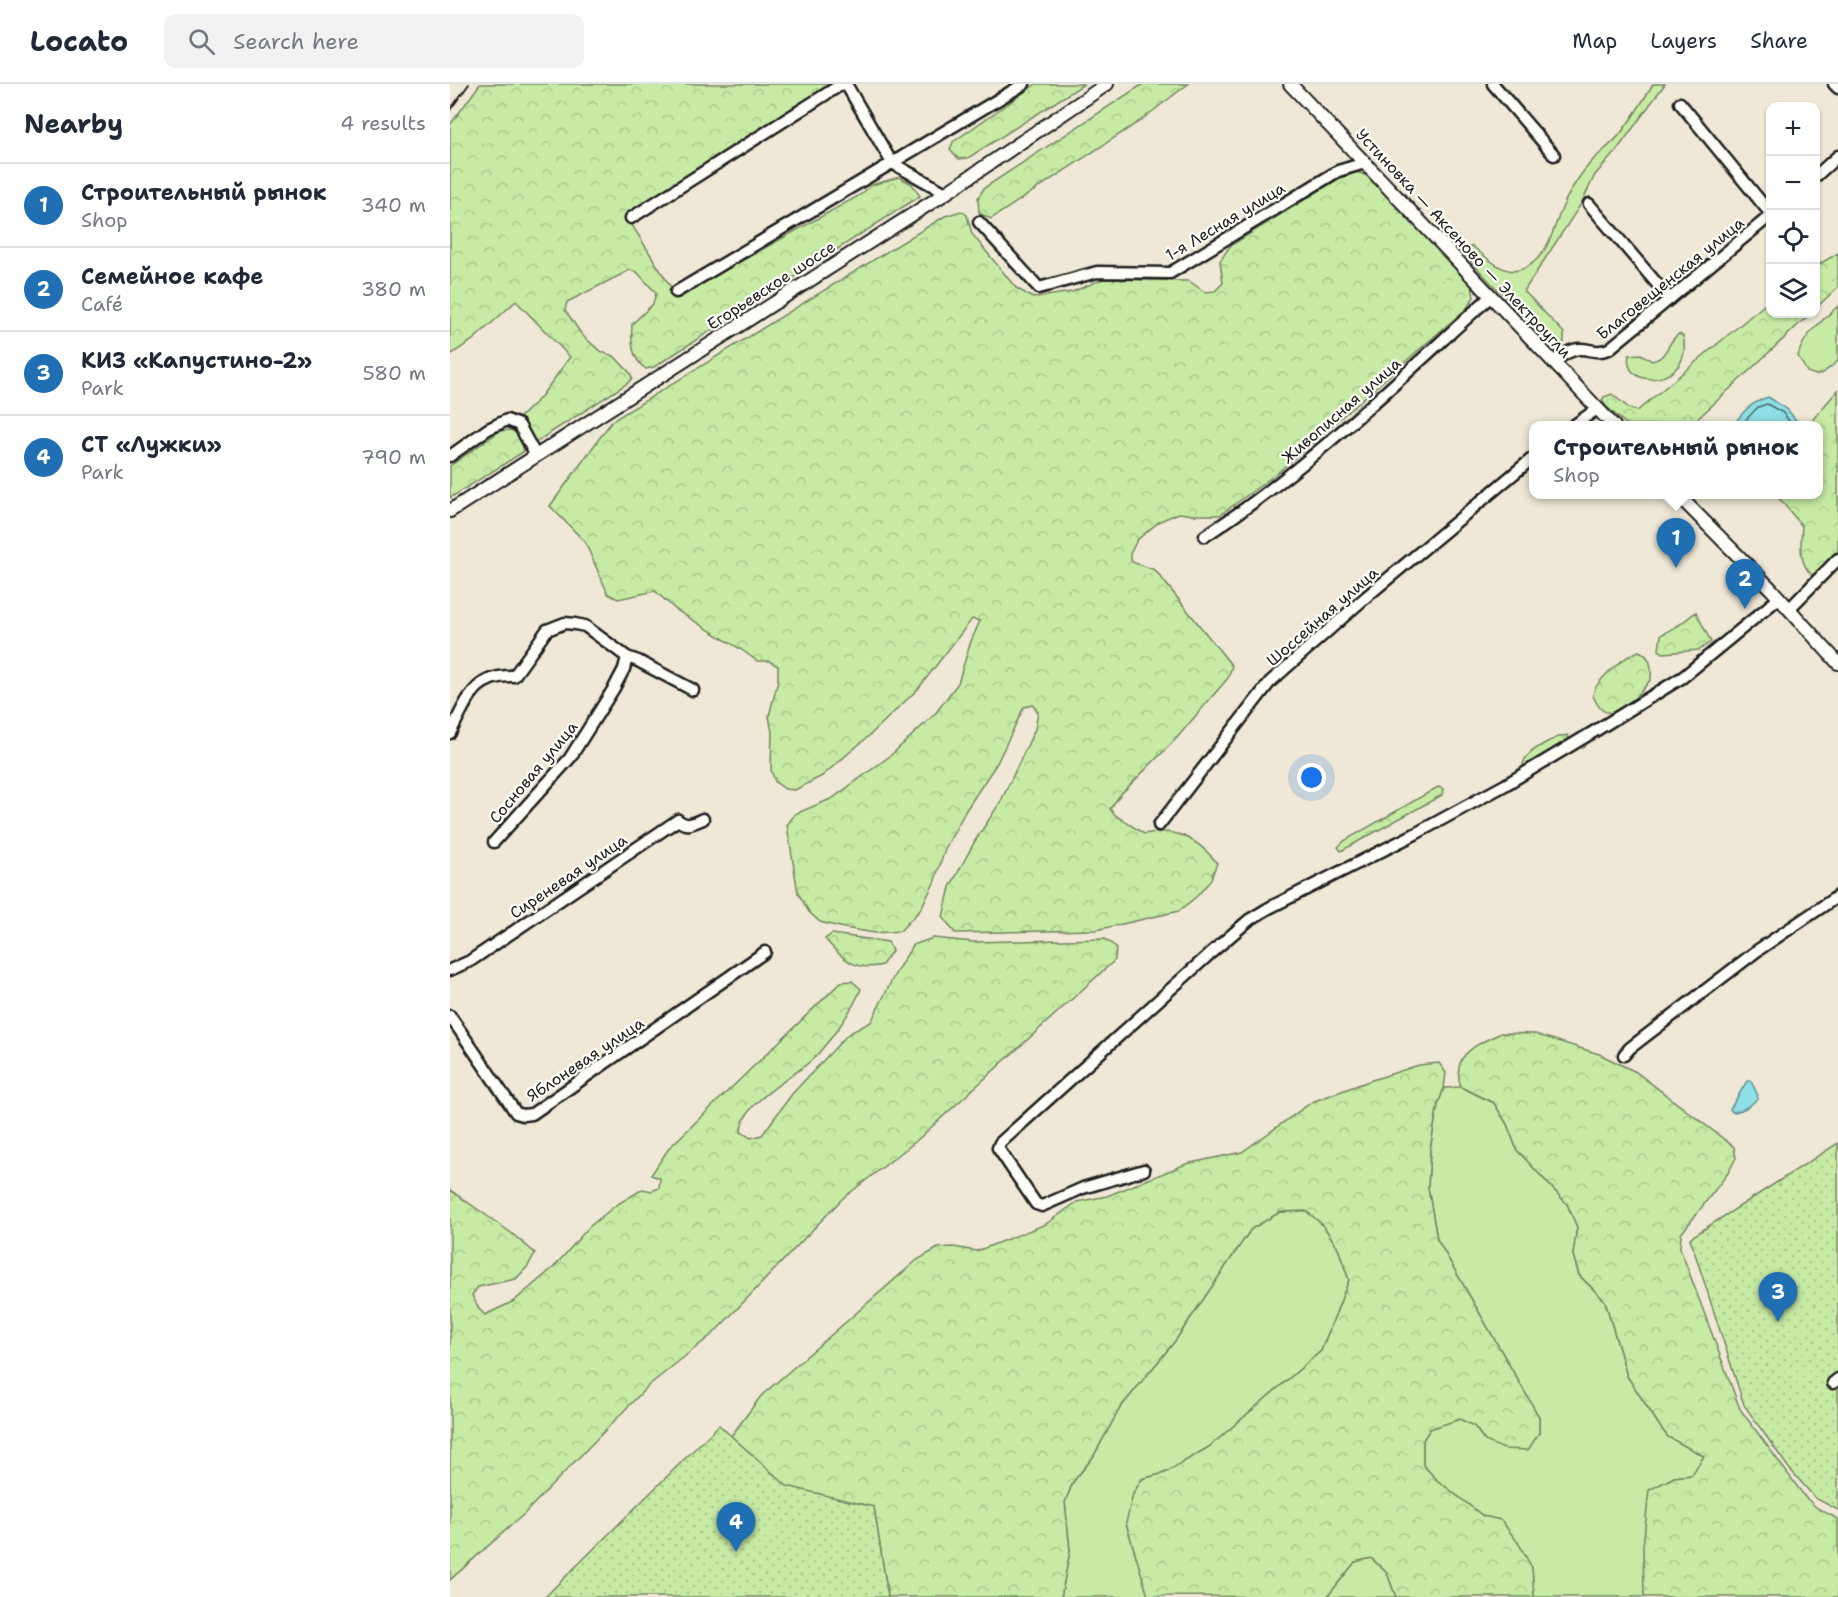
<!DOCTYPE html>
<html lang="en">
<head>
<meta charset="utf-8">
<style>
  body { margin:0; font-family:"Shantell Sans",sans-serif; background:#f2f2f3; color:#1f2937 }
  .controls { position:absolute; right:18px; top:18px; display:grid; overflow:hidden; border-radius:12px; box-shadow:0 2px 4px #0004 }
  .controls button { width:54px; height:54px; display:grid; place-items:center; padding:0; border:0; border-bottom:2px solid #e0e1e3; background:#fff; color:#1f2937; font:30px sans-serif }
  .you { position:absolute; left:862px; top:694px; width:21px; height:21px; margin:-15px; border:4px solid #fff; border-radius:50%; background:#1a73e8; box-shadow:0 0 0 9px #1a73e833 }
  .badge { display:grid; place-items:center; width:39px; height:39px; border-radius:50%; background:#1f6fb2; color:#fff; font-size:20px; font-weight:700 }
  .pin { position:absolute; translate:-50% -50px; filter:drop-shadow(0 2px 3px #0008) }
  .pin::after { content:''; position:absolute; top:32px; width:21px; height:18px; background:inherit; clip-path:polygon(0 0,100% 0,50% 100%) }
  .popup { position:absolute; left:1079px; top:337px; width:294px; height:78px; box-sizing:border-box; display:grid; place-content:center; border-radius:12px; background:#fff; filter:drop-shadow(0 2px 4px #0005); font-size:20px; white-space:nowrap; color:#747a83 }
  .popup b { font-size:22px; color:#1f2937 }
  .popup::after { content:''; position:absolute; left:50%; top:100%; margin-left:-12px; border:12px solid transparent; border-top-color:#fff }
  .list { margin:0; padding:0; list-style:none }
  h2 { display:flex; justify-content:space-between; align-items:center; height:78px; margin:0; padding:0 24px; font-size:26px }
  h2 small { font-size:20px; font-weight:400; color:#747a83 }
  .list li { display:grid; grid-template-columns:39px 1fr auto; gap:18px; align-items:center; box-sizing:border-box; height:84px; padding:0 24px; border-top:2px solid #e0e1e3 }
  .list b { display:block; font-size:22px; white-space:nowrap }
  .list p { margin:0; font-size:20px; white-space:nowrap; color:#747a83 }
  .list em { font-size:20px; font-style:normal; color:#747a83 }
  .icon { flex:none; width:33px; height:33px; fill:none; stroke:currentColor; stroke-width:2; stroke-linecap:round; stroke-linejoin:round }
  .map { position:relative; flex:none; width:1388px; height:1513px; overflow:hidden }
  header { display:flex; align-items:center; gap:36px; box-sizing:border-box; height:84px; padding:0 30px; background:#fff; border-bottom:2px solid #e0e1e3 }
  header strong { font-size:28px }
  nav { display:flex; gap:33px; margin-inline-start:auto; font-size:21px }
  .search { width:420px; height:54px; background:#f2f2f3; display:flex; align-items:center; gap:15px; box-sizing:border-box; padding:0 21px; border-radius:12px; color:#747a83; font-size:22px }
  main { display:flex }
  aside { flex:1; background:#fff }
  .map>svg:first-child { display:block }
  .grass { fill:#c7eba4; stroke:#728460; stroke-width:1.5 }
  .forest { fill:url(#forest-crowns); stroke:#728460; stroke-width:1.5 }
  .park { fill:url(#park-dots); stroke:#728460; stroke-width:1.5 }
  .water { fill:#8ee0e6; stroke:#609295; stroke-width:1.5 }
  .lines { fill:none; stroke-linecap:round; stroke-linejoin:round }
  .shore { stroke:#4a6a6d; stroke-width:1.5 }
  .minor-casing { stroke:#1c1c1c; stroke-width:15 }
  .major-casing { stroke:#1c1c1c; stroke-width:16 }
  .minor { stroke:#fdfcf7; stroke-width:10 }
  .major { stroke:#fdfcf7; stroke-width:12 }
  .rail { stroke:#1c1c1c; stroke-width:2 }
  .labels { text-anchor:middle; stroke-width:4.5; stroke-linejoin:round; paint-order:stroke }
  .street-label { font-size:16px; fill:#1c1c1c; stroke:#fdfcf7 }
</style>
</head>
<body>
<header>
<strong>Locato</strong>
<div class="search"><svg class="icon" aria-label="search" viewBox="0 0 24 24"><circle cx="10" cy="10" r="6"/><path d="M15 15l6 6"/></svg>Search here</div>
<nav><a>Map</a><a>Layers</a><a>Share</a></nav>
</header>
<main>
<aside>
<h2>Nearby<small>4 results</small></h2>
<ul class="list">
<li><span class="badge">1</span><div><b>Строительный рынок</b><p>Shop</p></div><em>340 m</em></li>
<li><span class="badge">2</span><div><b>Семейное кафе</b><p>Café</p></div><em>380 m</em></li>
<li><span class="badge">3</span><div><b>КИЗ «Капустино-2»</b><p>Park</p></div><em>580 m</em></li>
<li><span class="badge">4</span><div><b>СТ «Лужки»</b><p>Park</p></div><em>790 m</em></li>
</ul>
</aside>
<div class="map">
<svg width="1388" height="1513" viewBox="0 0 1388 1513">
  <defs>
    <pattern id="forest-crowns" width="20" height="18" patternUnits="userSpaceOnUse" patternTransform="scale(1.5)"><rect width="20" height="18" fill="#c7eba4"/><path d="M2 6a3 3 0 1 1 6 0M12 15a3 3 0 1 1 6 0" fill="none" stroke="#aac98d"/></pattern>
    <pattern id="park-dots" width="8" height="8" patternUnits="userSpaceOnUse" patternTransform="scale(1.5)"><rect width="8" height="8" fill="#c7eba4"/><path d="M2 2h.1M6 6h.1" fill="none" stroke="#aac98d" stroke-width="1.8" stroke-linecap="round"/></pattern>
  </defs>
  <rect width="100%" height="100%" fill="#f0e8d6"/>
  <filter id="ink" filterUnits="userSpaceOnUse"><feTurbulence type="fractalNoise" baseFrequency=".0167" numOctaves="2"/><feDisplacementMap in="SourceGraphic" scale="12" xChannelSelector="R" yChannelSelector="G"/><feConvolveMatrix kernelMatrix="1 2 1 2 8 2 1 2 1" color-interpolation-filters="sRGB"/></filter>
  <g filter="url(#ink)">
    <path class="grass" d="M 1203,0 L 1215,0 L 1167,66 L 1145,91 L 1131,120 L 1074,207 L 1114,249 L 1114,258 L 1106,262 L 1041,199 L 1016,172 L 1017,164 L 1022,162 C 1034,171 1053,191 1069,186 C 1095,179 1102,150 1110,129 C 1117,111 1128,93 1141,78 C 1150,68 1162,61 1170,50 C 1182,35 1193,17 1203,0 Z
      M 1388,222 L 1388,277 L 1373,289 L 1366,291 L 1357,288 L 1348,272 C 1353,251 1372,237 1388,222 Z
      M 1229,250 L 1233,252 C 1245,303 1171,307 1179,271 L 1191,270 L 1202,277 C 1218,274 1217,257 1229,250 Z
      M 1011,1003 L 1044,1019 L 1057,1040 L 1067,1066 L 1117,1120 L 1127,1143 L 1123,1171 L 1129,1191 L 1155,1217 L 1177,1292 L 1211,1344 L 1218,1353 L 1254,1372 L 1242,1391 L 1224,1393 L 1195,1501 L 1194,1513 L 1084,1513 L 1082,1484 L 1033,1432 L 987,1396 L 973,1381 L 973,1356 L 980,1344 L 1010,1335 L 1024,1342 L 1035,1357 L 1089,1349 L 1089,1333 L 987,1155 L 978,1104 L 980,1065 L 988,1020 L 994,1004 Z
      M 856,1127 L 873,1141 L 888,1164 L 899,1196 L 871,1267 L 759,1363 L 715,1389 L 692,1395 L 676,1439 L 699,1513 L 611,1513 L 620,1467 L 615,1418 L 623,1398 L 643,1373 L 670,1324 L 725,1257 L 801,1145 L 830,1128 Z
      M 921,1474 L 937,1489 L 946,1513 L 877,1513 L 905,1478 Z"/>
    <path class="forest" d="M 30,0 L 387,0 L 177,133 L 227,213 L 410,111 L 422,101 L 449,93 L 462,100 L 470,112 L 204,283 L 196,285 C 181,275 181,256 182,240 L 203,220 L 206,209 L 187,188 L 180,186 L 117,218 L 115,226 L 132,251 L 150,267 L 165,273 L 180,289 L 182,294 L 178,299 L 89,356 L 82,358 L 68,335 L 90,314 L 120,273 L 66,217 L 23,256 L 0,271 L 0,41 Z
      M 586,0 L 634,0 L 518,74 L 509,75 L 500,66 L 503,58 Z
      M 693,0 L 738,0 L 690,37 L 541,135 L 529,129 L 528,114 L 534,104 Z
      M 907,88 L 920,93 L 1022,202 L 1024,213 L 1017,224 L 826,390 L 770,431 L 743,431 L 729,429 L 710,437 L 687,456 L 680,470 L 682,478 L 705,486 L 782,582 L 778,594 L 725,656 L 670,711 L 660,725 L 665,731 L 694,750 C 726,743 747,754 767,779 L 760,797 L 747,812 L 729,827 L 646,846 L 505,849 L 493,833 L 500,803 L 525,757 L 551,717 L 585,645 L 588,628 L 583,621 L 574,623 L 547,679 L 516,726 L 495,765 L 484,799 L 470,826 L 450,847 L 425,849 L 394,844 L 370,838 L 359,828 L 348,809 L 337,741 L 345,730 L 383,714 L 440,672 L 485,630 L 508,599 L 521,557 L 530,537 L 522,535 L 468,605 L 420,651 L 372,692 L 345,706 L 335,705 L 325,698 L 321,686 L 322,648 L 319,632 L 328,597 L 328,582 L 319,577 L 307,577 L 292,566 L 226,526 L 205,507 L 168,515 L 158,510 L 135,458 L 100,422 L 162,337 L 495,132 L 511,127 L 517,131 L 522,150 L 566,204 L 583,214 L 622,208 L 653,195 L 739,197 L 755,208 L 765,207 L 773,199 L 770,177 L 780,162 L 888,95 Z
      M 1388,169 L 1388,203 L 1366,224 L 1366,182 Z
      M 1320,216 L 1320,230 L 1360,230 L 1241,341 L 1177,341 L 1156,322 L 1152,316 L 1154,313 L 1162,310 L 1180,325 L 1187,327 Z
      M 1388,306 L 1388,469 L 1368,489 L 1362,491 C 1348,479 1351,459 1352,442 L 1328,413 L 1340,413 L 1342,411 L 1368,410 L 1368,342 L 1360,341 L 1364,334 Z
      M 61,346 C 71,352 74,357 73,368 L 0,414 L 0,382 L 50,347 Z
      M 1246,528 L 1261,558 L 1249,566 L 1213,569 L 1209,566 L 1211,551 L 1229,541 Z
      M 1189,567 C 1201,572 1202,583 1201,595 C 1193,606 1166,639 1151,625 C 1148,622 1145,616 1143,612 C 1144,597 1175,572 1189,567 Z
      M 1118,651 L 1119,655 L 1079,682 L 1073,681 C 1074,668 1105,652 1118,651 Z
      M 988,703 L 993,705 L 992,711 L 891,767 L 888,763 L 894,757 Z
      M 382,850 L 438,858 L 442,867 L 432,881 C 406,888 392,875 375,855 Z
      M 483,854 L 523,858 L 655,855 L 666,863 L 665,876 L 465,1058 L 392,1115 L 264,1249 L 198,1302 L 74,1430 L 0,1496 L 0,1106 L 60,1148 L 85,1169 L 78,1182 L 66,1195 L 28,1203 L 22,1211 L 29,1225 L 35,1231 L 64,1217 L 104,1183 L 139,1143 L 166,1121 L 193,1105 L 202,1107 L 209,1104 L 210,1094 L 201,1091 L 219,1064 L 391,898 L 402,897 L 411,905 C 402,927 383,953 367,971 C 347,993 291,1017 291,1048 L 301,1054 L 312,1051 L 342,1010 L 398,950 L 421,938 L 447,886 L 463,861 Z
      M 1051,949 L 1085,950 L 1149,970 L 1186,988 L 1284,1063 L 1286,1074 L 1278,1089 L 1231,1150 L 1230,1164 L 1290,1325 L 1355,1413 L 1367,1424 L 1388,1435 L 1388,1513 L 1194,1513 L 1193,1463 L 1199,1406 L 1224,1393 L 1242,1391 L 1254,1372 L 1218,1353 L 1211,1344 L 1177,1292 L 1155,1217 L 1129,1191 L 1123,1171 L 1127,1143 L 1117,1120 L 1067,1066 L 1057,1040 L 1044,1019 L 1011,1003 C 1000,970 1026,961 1051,949 Z
      M 989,979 L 996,989 L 994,1004 L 988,1020 L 980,1065 L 978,1104 L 987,1155 L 1089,1333 L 1089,1349 L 1078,1366 L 1054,1365 L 1035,1357 L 1024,1342 L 1010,1335 L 980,1345 L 973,1356 L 973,1381 L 987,1396 L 1033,1432 L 1051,1436 L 1069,1460 L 1082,1484 L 1084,1513 L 946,1513 L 937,1489 L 921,1474 L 905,1478 L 877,1513 L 698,1512 L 676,1439 L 683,1410 L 692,1395 L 715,1389 L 759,1363 L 871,1267 L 899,1196 L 888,1164 L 873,1141 L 856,1127 L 830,1128 L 801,1145 L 725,1257 L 670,1324 L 643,1373 L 623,1398 L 615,1418 L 620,1467 L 611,1513 L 438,1513 L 424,1423 L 337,1403 L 281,1352 L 311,1312 L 467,1176 L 488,1164 L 503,1163 L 527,1167 L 596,1140 L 627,1118 L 657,1112 L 736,1080 L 792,1068 L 862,1018 L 919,997 L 969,981 Z"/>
    <path class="park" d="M 1388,1059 L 1388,1426 L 1365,1414 L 1338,1383 L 1294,1321 L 1240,1154 Z
      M 269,1341 L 337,1402 L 424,1423 L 438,1513 L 95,1513 Z"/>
    <path class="water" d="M 1318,313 L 1337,325 L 1350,341 L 1284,341 C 1292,327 1303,318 1318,313 Z
      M 1297,997 L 1301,997 L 1308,1012 C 1305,1020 1291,1028 1282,1028 L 1280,1025 Z"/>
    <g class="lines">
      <path class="shore" d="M 1290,342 L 1308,323 L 1317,320 L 1333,329 L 1343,342"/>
      <g class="minor-casing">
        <path id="minor" d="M 396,0 L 442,79 L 496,109
          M 1043,0 L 1104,71
          M 1384,0 L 1388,4
          M 1230,19 L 1320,129
          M 1366,92 L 1388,72
          M 1139,120 L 1220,215
          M 181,134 L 392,0
          M 529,138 L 589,204 L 647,188 L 720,189 L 888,87 L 915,79
          M 226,208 L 574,0
          M 1103,278 C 1110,273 1120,265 1130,265 C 1142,265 1145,270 1159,265 L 1320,132
          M 1123,342 L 1147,325
          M 0,372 L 38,345 L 57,336 L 69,341 L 86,372
          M 755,452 C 859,384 948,296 1040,213
          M 1339,525 L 1388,475
          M 0,649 C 17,618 23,590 64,592 L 97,546 L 115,539 L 125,540 L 135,542 L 177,573 L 188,577 L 243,606
          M 709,741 L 820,598 L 916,513 L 1084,373
          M 44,758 L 120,674 L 164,604 L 174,585 L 177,573
          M 0,886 L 20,877 L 228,736 C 237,744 243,739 253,735
          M 0,932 L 66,1029 L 73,1031 L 82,1030 L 315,868
          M 1174,971 L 1180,964 L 1308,866 L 1388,812
          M 694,1086 L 633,1104 L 592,1122 L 586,1120 L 548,1064 L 550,1059 L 763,867 L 799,836 L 819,824 L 965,750 L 1055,701 L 1145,647 L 1233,593 L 1329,514
          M 1383,1299 L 1388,1295"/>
      </g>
      <g class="major-casing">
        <path id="major" d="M 840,0 L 1164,342
          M 1227,410 L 1321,505 L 1388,579
          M 0,427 L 496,109 L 657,0"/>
      </g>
      <use href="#minor" class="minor"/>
      <use href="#major" class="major"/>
      <path class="rail" d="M 0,26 L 19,0"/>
    </g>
  </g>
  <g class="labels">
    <g class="street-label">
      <text transform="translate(775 137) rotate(-31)" y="6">1-я Лесная улица</text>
      <text transform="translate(1014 159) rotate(47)" y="6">Устиновка — Аксеново — Электроугли</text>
      <text transform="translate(1220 194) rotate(-39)" y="6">Благовещенская улица</text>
      <text transform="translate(321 201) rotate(-33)" y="6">Егорьевское шоссе</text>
      <text transform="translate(891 326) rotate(-41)" y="6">Живописная улица</text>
      <text transform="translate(872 532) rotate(-41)" y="6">Шоссейная улица</text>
      <text transform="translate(83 688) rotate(-50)" y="6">Сосновая улица</text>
      <text transform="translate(118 792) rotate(-34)" y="6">Сиреневая улица</text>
      <text transform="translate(135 975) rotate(-34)" y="6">Яблоневая улица</text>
    </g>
  </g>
</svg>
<div class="controls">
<button>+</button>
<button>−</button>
<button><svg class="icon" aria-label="locate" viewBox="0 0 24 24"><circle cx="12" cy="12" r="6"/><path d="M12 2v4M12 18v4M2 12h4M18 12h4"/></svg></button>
<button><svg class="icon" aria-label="layers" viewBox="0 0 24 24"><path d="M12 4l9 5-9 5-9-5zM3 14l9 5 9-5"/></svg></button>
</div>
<div class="you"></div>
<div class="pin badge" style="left:1226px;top:484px">1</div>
<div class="popup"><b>Строительный рынок</b>Shop</div>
<div class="pin badge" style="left:1295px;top:525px">2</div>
<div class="pin badge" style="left:1328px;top:1238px">3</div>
<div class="pin badge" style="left:286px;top:1468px">4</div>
</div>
</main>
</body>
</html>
